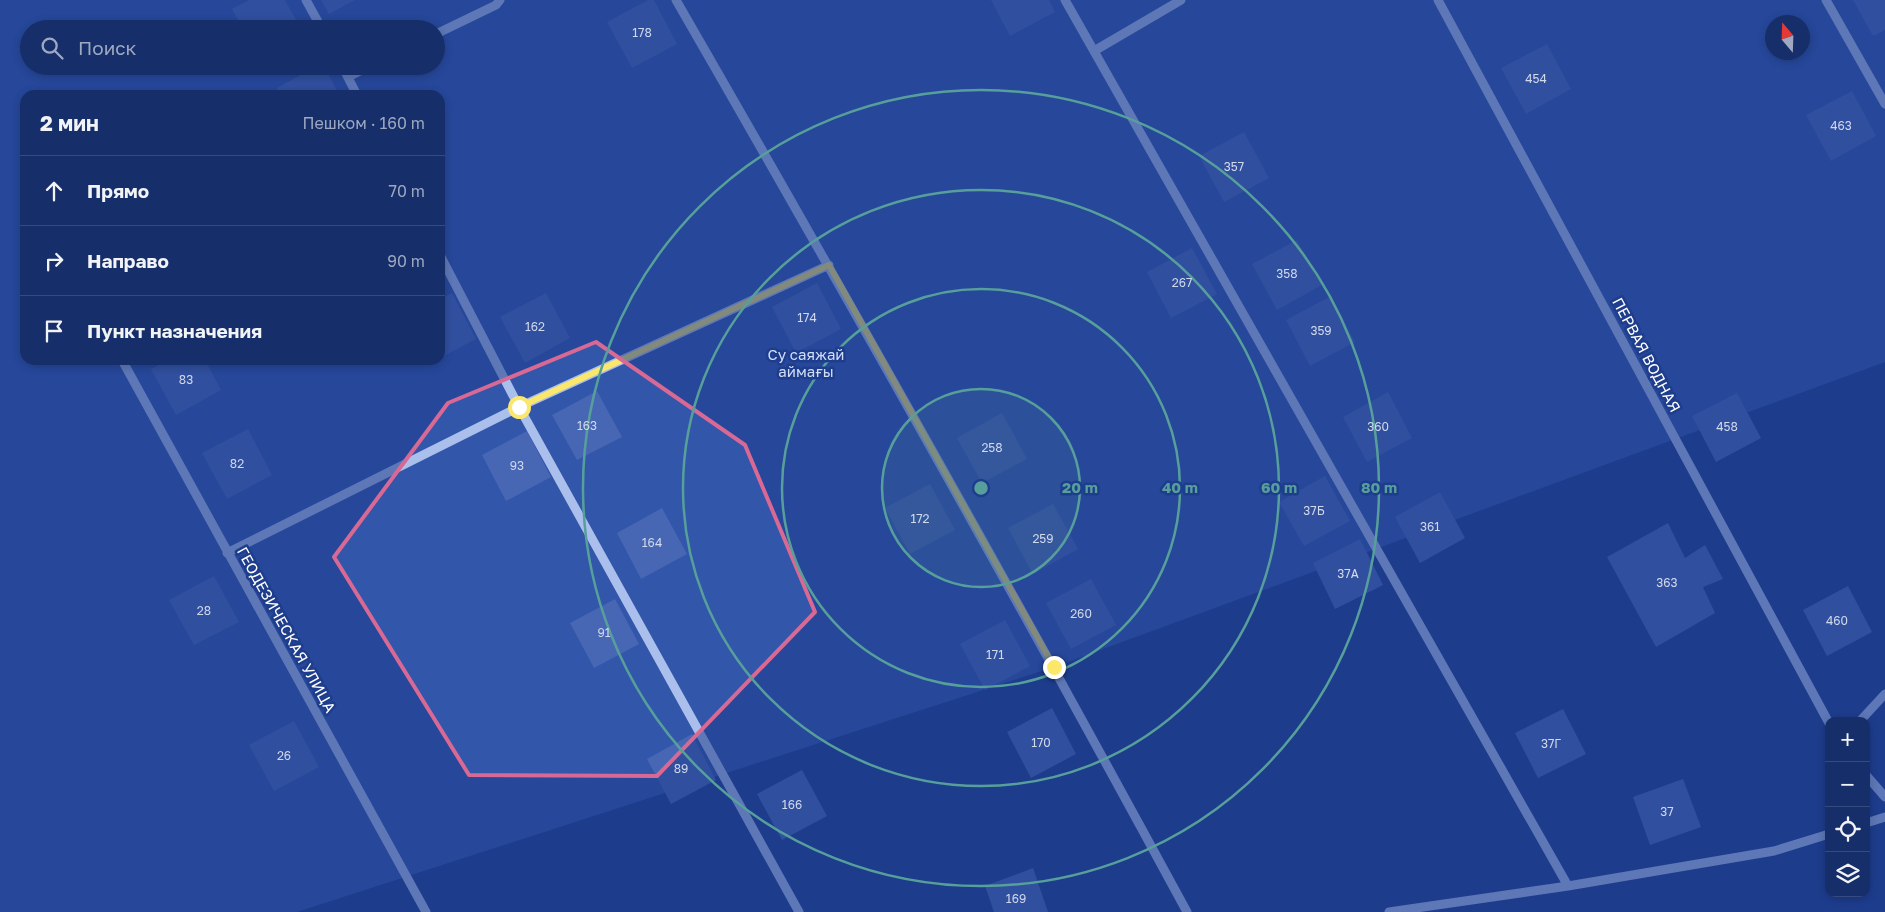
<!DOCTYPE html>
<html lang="ru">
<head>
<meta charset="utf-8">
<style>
  body { margin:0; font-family:"Golos Text",sans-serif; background:#233a72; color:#f1f3f6 }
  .controls { position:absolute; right:15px; bottom:15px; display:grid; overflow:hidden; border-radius:10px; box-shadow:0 2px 8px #0003 }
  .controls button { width:45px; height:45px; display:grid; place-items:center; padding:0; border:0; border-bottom:1px solid #354a7e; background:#162e6a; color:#f1f3f6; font:25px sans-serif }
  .compass { position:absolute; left:1765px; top:15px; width:45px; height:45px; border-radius:50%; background:#162e6a; box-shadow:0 2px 8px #0003; rotate:341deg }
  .stop { position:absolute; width:15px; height:15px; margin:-11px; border:4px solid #fbe86b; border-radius:50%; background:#fff }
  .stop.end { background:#fbe86b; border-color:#fff; box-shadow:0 1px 5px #0008 }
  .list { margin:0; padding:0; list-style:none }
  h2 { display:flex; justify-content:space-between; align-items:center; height:65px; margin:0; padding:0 20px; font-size:21px }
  h2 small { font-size:16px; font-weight:400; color:#9ea8c1 }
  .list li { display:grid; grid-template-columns:32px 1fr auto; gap:15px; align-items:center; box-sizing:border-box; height:70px; padding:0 20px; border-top:1px solid #354a7e }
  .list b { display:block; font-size:19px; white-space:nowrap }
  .list em { font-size:16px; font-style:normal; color:#9ea8c1 }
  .icon { flex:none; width:28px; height:28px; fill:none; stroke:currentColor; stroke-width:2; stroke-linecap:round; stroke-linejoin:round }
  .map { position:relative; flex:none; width:1885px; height:912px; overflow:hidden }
  .search { position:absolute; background:#162e6a; box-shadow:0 2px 8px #0003; left:20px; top:20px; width:425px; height:55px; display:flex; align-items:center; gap:12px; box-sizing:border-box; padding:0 18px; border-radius:28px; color:#9ea8c1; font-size:19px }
  .panel { position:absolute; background:#162e6a; box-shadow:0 2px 8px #0003; left:20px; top:90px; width:425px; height:275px; border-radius:15px }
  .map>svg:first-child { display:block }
  .green { fill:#3256aa; fill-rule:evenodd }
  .building { fill:#4767b4 }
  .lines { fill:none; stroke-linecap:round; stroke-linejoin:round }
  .minor { stroke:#abbfec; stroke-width:9 }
  .route { stroke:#fbe86b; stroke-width:6 }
  .marked { fill:none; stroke:#d76994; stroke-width:4; stroke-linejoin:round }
  .ring { fill:none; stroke:#579f9a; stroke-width:2.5 }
  .labels { text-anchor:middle; stroke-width:5; stroke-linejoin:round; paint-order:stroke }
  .number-label { font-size:12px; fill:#d1d9ec }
  .park-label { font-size:15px; fill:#d1ddf9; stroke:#1e3d8d }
  .street-label { font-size:15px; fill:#fff; stroke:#1e3d8d }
  .centre { fill:#579f9a; stroke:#1e3d8d; stroke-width:2.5 }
  .ring-label { font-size:15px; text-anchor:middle; font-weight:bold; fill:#579f9a; stroke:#1e3d8d; stroke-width:5; stroke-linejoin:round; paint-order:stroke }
</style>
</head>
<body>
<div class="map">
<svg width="1885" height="912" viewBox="0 0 1885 912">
  <rect width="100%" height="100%" fill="#1e3d8d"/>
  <path class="green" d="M 0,0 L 1885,0 L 1885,362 L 1054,667 L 297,912 L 0,912 ZM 1772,22 L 1802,22 L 1802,52 L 1772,52 ZM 29,29 L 436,29 L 436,66 L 29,66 ZM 25,95 L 440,95 L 440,360 L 25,360 Z"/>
  <path class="building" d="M 249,0 L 285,0 L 301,29 L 243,29 L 232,9 Z
    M 321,0 L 355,0 L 329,14 Z
    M 648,0 L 654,0 L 677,44 L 632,68 L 607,22 Z
    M 991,0 L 1049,0 L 1055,12 L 1010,36 Z
    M 1853,0 L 1885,0 L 1885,30 L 1873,36 Z
    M 1547,44 L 1571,89 L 1526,114 L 1501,68 Z
    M 317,66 L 324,66 L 339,95 L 281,95 L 277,88 Z
    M 1852,91 L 1876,136 L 1831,161 L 1806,115 Z
    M 1244,132 L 1269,178 L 1224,202 L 1199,156 Z
    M 1297,240 L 1322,285 L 1277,310 L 1252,264 Z
    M 1192,248 L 1217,294 L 1171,318 L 1147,272 Z
    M 817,283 L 841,329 L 796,353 L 772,307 Z
    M 452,293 L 476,339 L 440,358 L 440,299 Z
    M 546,293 L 570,338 L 525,363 L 500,317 Z
    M 1331,296 L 1355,342 L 1310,366 L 1286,320 Z
    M 168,360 L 205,360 L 221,390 L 176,415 L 151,369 Z
    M 597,391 L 622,437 L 577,460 L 552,415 Z
    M 1388,392 L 1412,438 L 1367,462 L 1343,417 Z
    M 1737,393 L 1761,438 L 1716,462 L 1692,416 Z
    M 1002,413 L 1027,459 L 982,483 L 957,438 Z
    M 248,429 L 272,475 L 227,499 L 202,453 Z
    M 527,431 L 551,477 L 506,501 L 482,455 Z
    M 1325,476 L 1350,521 L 1304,546 L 1279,502 Z
    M 930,484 L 955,530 L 910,554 L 885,508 Z
    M 1440,492 L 1465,538 L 1420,563 L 1395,517 Z
    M 1053,504 L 1078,549 L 1033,574 L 1008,528 Z
    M 662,508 L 687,554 L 641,579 L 617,533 Z
    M 1668,523 L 1685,558 L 1705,545 L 1723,579 L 1703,587 L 1715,613 L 1656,647 L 1607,557 Z
    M 1360,539 L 1383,585 L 1335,609 L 1313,563 Z
    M 214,576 L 239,622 L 194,645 L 169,600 Z
    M 1091,579 L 1116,625 L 1071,649 L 1046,603 Z
    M 1848,586 L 1872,632 L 1827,656 L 1803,610 Z
    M 615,599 L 639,644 L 594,668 L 570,623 Z
    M 1005,620 L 1030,666 L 985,690 L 960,644 Z
    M 1052,708 L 1076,754 L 1031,778 L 1007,732 Z
    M 1563,709 L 1586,754 L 1538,778 L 1515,733 Z
    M 294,721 L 319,767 L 274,791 L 249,745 Z
    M 692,734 L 716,780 L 671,804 L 647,759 Z
    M 802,770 L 827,816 L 782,840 L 757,794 Z
    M 1683,779 L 1701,827 L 1650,845 L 1633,797 Z
    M 1033,868 L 1048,912 L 994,912 L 985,886 Z"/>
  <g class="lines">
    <path class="minor" d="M 306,0 L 322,29
      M 676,0 C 850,302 1021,606 1187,912
      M 1065,0 L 1568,886
      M 1438,0 L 1829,723
      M 1826,0 L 1885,104
      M 436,34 L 496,5 L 500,0
      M 1094,51 L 1181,0
      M 342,66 L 357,95
      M 348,77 L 370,66
      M 440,255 L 519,407 L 799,912
      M 122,360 L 426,912
      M 227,553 L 519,407 L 829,265
      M 1860,721 L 1885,694
      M 1866,775 L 1885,797
      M 1866,823 L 1885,817
      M 1389,912 L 1568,886 L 1774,851 L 1829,834"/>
  </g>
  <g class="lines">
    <path class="route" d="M 519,407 L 829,265 L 1054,667"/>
  </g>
  <path d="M0 0H1885V912H0ZM 596,342 L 745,445 L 815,612 L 657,776 L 469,775 L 334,557 L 448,403 Z" fill="#1e3d8d" fill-opacity=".55" fill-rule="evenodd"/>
  <path class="marked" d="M 596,342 L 745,445 L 815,612 L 657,776 L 469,775 L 334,557 L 448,403 Z"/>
  <circle cx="981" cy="488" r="99" fill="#579f9a" fill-opacity=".12"/>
  <g class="ring">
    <circle cx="981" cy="488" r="99"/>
    <circle cx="981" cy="488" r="199"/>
    <circle cx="981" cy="488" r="298"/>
    <circle cx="981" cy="488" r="398"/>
  </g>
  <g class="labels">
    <g class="number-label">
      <text x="642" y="37">178</text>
      <text x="1536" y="83">454</text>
      <text x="1841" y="130">463</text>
      <text x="1234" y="171">357</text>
      <text x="1287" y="278">358</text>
      <text x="1182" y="287">267</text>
      <text x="807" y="322">174</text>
      <text x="535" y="331">162</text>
      <text x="1321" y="335">359</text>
      <text x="186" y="384">83</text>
      <text x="587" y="430">163</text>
      <text x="1378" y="431">360</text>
      <text x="1727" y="431">458</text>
      <text x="992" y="452">258</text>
      <text x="237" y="468">82</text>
      <text x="517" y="470">93</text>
      <text x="1314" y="515">37Б</text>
      <text x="920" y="523">172</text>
      <text x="1430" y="531">361</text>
      <text x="1043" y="543">259</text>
      <text x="652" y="547">164</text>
      <text x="1348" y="578">37А</text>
      <text x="1667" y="587">363</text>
      <text x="204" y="615">28</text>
      <text x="1081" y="618">260</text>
      <text x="1837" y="625">460</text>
      <text x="604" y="637">91</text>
      <text x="995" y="659">171</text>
      <text x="1041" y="747">170</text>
      <text x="1551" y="748">37Г</text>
      <text x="284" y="760">26</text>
      <text x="681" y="773">89</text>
      <text x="792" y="809">166</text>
      <text x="1667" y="816">37</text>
      <text x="1016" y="903">169</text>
    </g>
    <g class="park-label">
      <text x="806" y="360">Су саяжай<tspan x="806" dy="17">аймағы</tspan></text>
    </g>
    <g class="street-label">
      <text transform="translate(1646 355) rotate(62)" y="5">ПЕРВАЯ ВОДНАЯ</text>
      <text transform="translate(286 630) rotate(61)" y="5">ГЕОДЕЗИЧЕСКАЯ УЛИЦА</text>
    </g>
  </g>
  <circle cx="981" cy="488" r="8" class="centre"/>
  <g class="ring-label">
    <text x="1080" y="493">20 m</text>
    <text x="1180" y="493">40 m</text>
    <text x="1279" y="493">60 m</text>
    <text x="1379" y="493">80 m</text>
  </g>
</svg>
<div class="controls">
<button>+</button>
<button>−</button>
<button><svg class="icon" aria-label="locate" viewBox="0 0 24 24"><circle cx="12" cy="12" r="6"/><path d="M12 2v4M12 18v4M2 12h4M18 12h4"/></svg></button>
<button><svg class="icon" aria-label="layers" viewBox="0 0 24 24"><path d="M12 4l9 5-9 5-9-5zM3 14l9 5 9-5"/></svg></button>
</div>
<svg class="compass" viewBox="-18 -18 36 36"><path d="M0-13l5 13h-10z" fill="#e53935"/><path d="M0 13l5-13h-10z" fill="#9ea8c1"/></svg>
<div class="stop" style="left:519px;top:407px"></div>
<div class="stop end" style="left:1054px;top:667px"></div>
<div class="search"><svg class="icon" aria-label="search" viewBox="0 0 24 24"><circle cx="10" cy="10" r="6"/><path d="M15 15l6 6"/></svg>Поиск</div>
<section class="panel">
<h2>2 мин<small>Пешком · 160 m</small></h2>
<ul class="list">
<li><svg class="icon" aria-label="ahead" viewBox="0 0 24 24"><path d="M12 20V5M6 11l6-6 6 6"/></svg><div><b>Прямо</b></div><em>70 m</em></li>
<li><svg class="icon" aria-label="right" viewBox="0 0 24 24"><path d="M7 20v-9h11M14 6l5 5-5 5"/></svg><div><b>Направо</b></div><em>90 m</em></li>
<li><svg class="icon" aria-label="arrive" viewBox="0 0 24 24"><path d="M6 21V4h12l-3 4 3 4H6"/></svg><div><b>Пункт назначения</b></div></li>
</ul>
</section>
</div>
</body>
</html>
